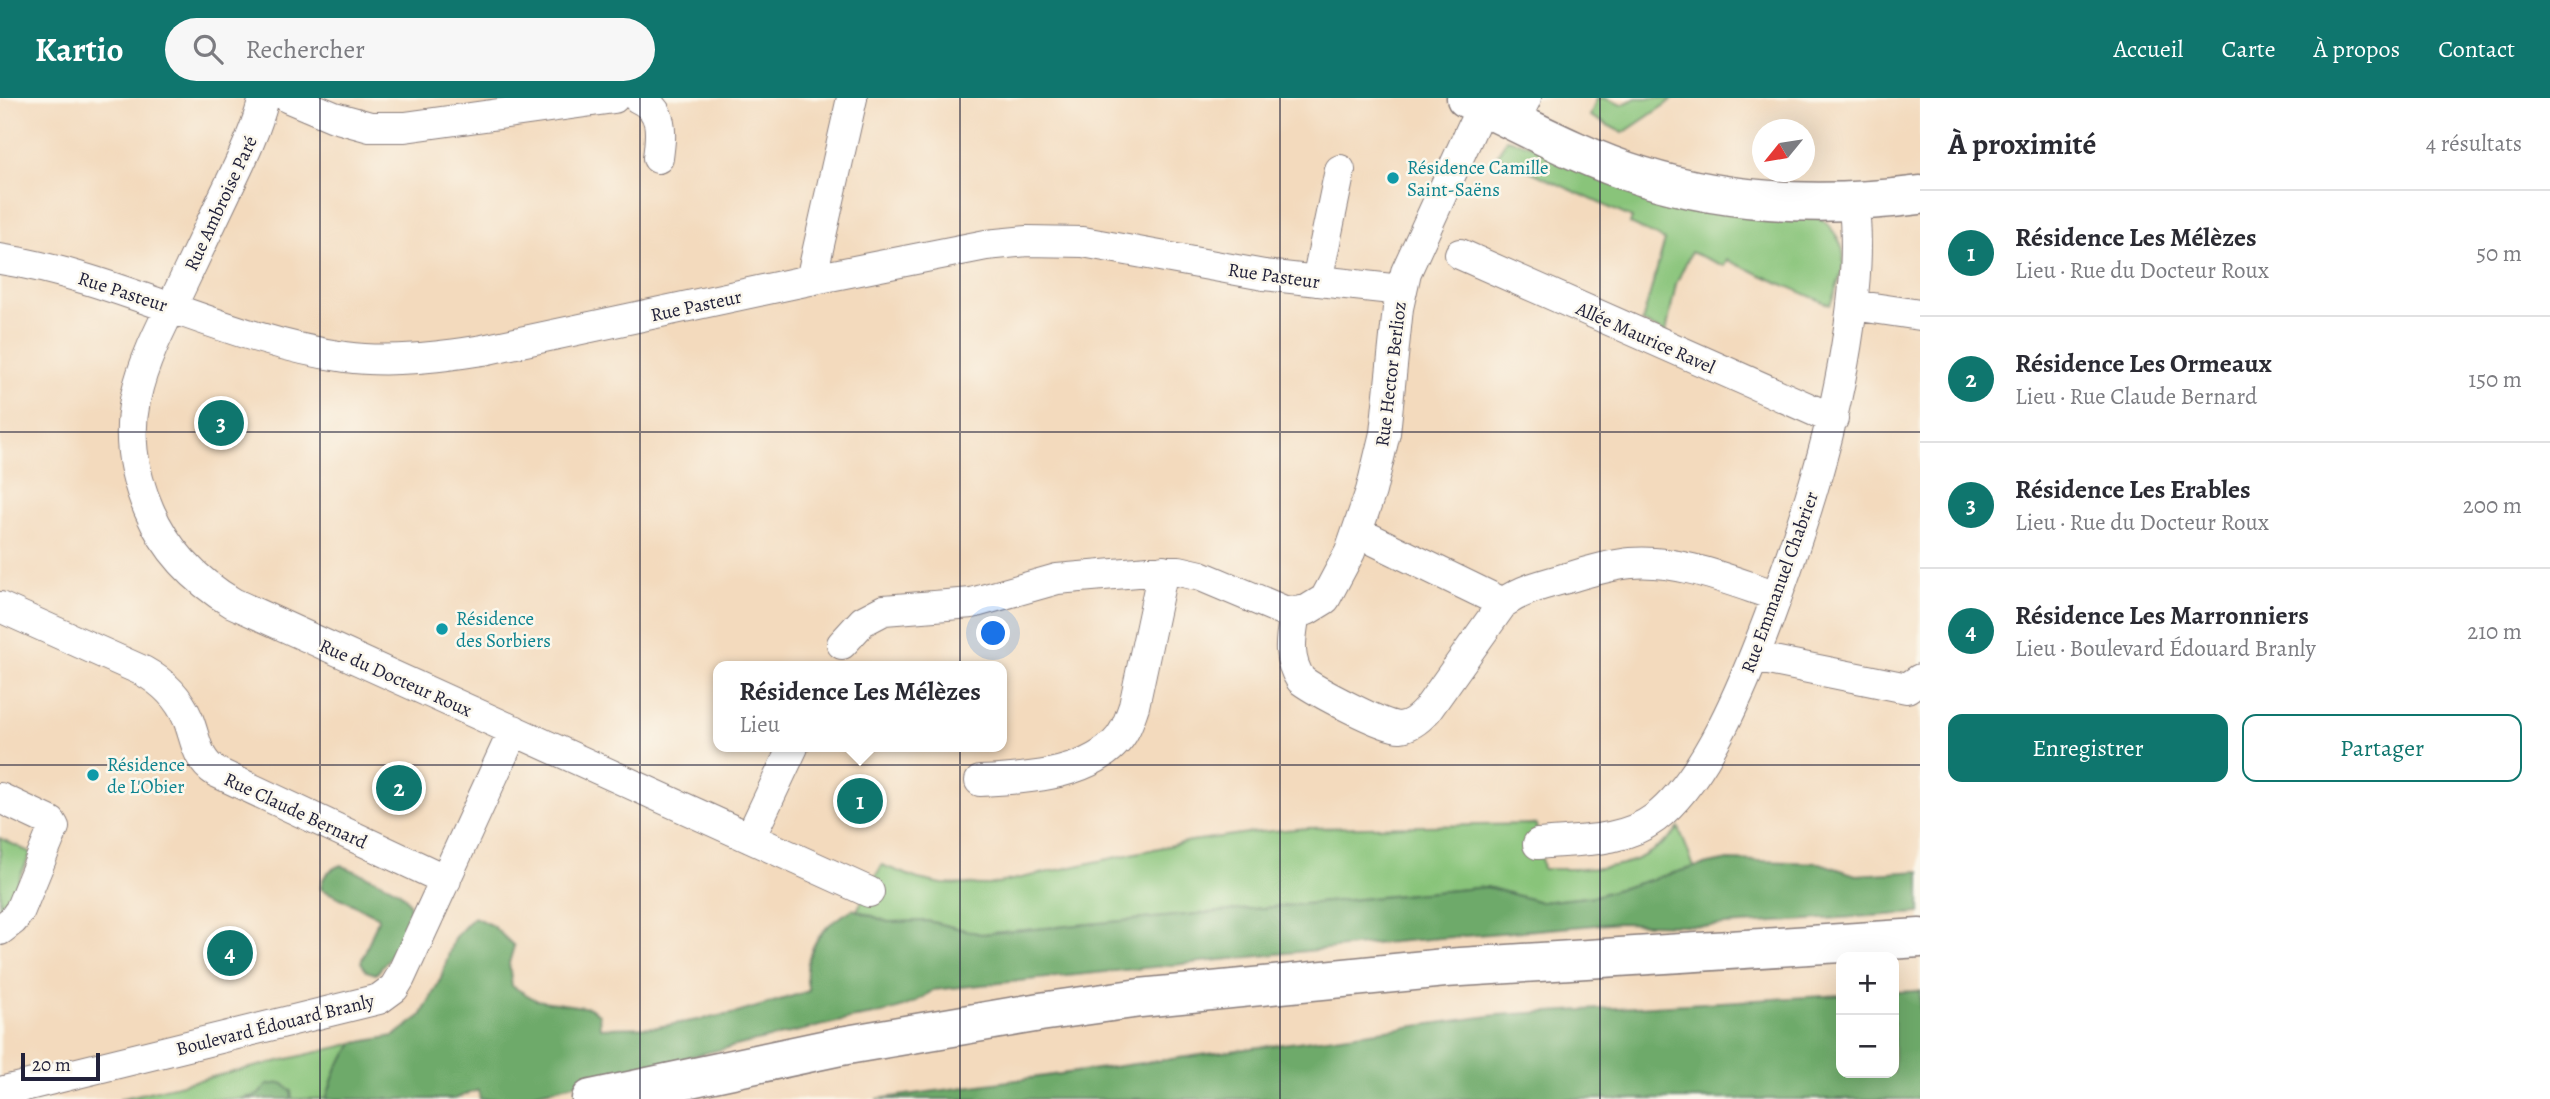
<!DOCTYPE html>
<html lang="fr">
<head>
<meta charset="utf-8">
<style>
  body { margin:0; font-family:Alegreya,serif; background:#f7f7f7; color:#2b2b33 }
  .controls { position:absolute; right:21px; bottom:21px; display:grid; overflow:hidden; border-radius:14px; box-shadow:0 7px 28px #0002 }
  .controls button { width:63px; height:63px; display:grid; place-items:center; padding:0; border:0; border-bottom:2px solid #e1e1e2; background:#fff; color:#2b2b33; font:35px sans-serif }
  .compass { position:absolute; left:1752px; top:21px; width:63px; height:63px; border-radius:50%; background:#fff; box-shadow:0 7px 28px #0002; rotate:240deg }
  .scale { position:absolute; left:21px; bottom:18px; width:79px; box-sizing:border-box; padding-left:7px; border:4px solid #22223b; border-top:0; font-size:19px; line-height:24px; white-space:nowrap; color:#22223b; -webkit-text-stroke:5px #fbf7ec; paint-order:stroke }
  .you { position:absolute; left:994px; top:536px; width:24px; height:24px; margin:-18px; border:5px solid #fff; border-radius:50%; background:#1a73e8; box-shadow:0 0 0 10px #1a73e833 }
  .badge { display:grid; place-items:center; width:46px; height:46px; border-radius:50%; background:#0f766e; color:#fff; font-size:23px; font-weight:700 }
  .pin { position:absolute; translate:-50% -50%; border:4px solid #fff; box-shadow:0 2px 7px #0006 }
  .popup { position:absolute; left:713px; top:563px; width:294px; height:91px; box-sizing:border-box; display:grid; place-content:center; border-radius:14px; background:#fff; filter:drop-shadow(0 2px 5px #0005); font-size:23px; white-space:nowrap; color:#7c7c81 }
  .popup b { font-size:26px; color:#2b2b33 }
  .popup::after { content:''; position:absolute; left:50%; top:100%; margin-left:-14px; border:14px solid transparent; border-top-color:#fff }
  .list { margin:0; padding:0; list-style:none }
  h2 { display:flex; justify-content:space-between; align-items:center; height:91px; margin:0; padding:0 28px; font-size:30px }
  h2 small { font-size:23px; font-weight:400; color:#7c7c81 }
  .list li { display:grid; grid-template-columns:46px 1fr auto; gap:21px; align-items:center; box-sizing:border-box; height:126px; padding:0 28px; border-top:2px solid #e1e1e2 }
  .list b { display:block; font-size:26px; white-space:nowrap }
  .list p { margin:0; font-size:23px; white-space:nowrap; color:#7c7c81 }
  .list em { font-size:23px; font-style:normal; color:#7c7c81 }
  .actions { display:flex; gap:14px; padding:21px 28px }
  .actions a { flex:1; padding:16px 0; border:2px solid #0f766e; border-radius:14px; text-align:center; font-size:24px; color:#0f766e }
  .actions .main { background:#0f766e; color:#fff }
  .icon { flex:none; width:38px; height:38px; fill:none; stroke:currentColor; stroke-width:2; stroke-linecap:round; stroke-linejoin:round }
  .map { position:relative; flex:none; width:1920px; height:1001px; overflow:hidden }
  header { display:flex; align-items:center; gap:42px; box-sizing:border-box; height:98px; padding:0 35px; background:#0f766e; color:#fff }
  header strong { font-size:33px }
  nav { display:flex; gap:38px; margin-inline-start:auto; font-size:24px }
  .search { width:490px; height:63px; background:#f7f7f7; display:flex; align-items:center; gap:18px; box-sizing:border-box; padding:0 24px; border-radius:38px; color:#7c7c81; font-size:26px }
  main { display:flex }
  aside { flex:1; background:#fff }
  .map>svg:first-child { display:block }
  .green { fill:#89c47a; stroke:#56735a; stroke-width:2 }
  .forest { fill:#6eaa6a; stroke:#486652; stroke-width:2 }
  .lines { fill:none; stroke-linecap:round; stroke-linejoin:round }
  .street-casing { stroke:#8a7e7c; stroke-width:32 }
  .secondary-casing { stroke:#8a7e7c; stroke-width:41 }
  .primary-casing { stroke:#8a7e7c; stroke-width:41 }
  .street { stroke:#fff; stroke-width:30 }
  .secondary { stroke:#fff; stroke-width:38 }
  .primary { stroke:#fff; stroke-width:38 }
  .grid { fill:none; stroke:#22223b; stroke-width:2; stroke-opacity:0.55 }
  .culture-dot { fill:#0f9aa8; stroke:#fbf7ec; stroke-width:2.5 }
  .labels { text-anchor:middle; stroke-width:5; stroke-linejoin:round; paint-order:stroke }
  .culture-label { font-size:19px; fill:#0d838f; stroke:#fbf7ec; text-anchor:start }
  .street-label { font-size:19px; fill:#22223b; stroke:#fbf7ec }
</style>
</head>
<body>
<header>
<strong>Kartio</strong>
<div class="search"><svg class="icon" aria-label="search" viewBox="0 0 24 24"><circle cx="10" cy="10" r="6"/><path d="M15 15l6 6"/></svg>Rechercher</div>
<nav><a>Accueil</a><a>Carte</a><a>À propos</a><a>Contact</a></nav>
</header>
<main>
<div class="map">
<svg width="1920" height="1001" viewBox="0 0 1920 1001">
  <rect width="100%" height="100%" fill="#fbf7ec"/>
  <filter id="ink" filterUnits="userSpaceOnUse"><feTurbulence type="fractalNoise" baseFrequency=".0143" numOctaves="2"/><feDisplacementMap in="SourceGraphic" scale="14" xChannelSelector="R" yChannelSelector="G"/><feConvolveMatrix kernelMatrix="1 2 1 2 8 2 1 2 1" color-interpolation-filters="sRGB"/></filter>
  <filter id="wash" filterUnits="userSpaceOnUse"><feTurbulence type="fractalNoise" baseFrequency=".00686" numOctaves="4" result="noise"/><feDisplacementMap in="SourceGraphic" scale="28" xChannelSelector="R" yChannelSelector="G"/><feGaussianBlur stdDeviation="1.57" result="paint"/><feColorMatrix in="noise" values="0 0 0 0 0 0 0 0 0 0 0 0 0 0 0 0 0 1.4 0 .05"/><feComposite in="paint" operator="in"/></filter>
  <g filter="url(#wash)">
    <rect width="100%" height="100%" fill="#f3dabd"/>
    <path class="green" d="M 1597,0 L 1604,0 L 1622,7 L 1636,0 L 1675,0 L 1623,35 L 1590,18 Z
      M 1506,41 L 1819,118 C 1855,151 1845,166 1830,207 L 1727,162 L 1724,168 L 1691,154 L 1676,186 L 1666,235 L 1642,224 L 1665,142 L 1630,126 L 1632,120 L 1497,58 Z
      M 1536,726 L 1543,771 C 1598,771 1639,775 1679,730 L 1694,769 L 1595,798 L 1541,804 L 1487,789 L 981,836 L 928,823 L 888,824 L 857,812 L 882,767 L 918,781 L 942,786 L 989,787 L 1191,743 L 1248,735 L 1308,730 Z
      M 0,740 L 31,755 L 7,806 L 0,812 Z
      M 355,945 L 337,969 L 326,1001 L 119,1001 Z"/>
    <path class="forest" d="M 1728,762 L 1820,765 L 1856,777 L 1920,773 L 1920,815 L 1710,828 L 1620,825 L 1393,844 L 933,892 C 909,912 881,916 850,921 L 511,1001 L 480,1001 L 478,992 L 454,1001 L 326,1001 L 337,969 L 355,945 L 394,938 L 421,918 L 441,880 L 454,840 L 474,819 L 493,828 L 514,848 L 509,865 L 512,888 L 536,902 L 590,910 L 599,916 L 600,930 L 657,929 L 737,915 L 809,893 C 802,871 811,843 829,827 C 836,821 845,816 853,811 L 888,824 L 928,823 L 981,836 L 1487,789 L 1541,804 L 1595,798 L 1694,769 Z
      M 341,767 C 357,775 389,785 401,795 C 429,818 391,858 376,876 L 366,873 L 361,864 L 378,822 L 377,818 L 321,791 C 322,778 328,772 341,767 Z
      M 1920,893 L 1920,1001 L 876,1001 L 1497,917 L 1841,897 L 1841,975 L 1894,975 L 1894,894 Z
      M 282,985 L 291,993 L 292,1001 L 240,1001 L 258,997 L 267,987 Z"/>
  </g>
  <g filter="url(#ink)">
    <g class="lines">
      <g class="street-casing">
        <path id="street" d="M 264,0 C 256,33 241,63 226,94 C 210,127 194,161 178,195 C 140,271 112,327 149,412 C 166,452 196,483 233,505 L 869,794
          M 289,0 L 334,19 L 370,29 L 405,29 L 614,0
          M 638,0 C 665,12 661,36 658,60
          M 1514,23 L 1526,0
          M 1460,156 L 1833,321
          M 0,161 C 119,179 226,242 345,259 C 390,265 438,259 483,252 L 819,180 L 986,147 L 1027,143 L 1083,144 L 1264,177 L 1401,192
          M 811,182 L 852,0
          M 1317,183 L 1340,72
          M 1853,207 L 1920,217
          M 1357,434 L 1503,505 C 1522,492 1541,487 1563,481 C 1585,475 1607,467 1631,465 C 1680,461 1731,483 1777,498
          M 0,509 L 143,573 C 163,584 179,600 188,621 C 196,641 196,661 216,674 L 446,782
          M 1295,514 C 1291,540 1286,559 1301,582 C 1316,593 1383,629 1400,629 C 1411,628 1420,620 1427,612 L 1503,505
          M 842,546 L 863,523 L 884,512 L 972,505 L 1057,481 L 1149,473 L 1179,473 L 1201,478 L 1284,513 L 1295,514 L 1307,512 L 1325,501 L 1350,454 L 1371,393 L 1385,335 L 1398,210 L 1406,174 L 1482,8
          M 1754,559 L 1907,590 L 1920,581
          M 980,683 C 1021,681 1083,678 1114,646 C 1125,636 1129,622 1134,608 L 1163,472
          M 0,700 L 51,724 L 54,729 L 20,812 L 13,822 L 0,832
          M 750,740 L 793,649
          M 1538,746 C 1577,742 1622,745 1655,720 C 1707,680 1746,581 1769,520 C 1804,425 1835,330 1849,230 C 1855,188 1859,145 1853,103
          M 0,994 L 379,901 L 394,890 L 400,880 L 514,632"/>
      </g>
      <g class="secondary-casing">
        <path id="secondary" d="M 1466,0 C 1523,27 1580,59 1641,78 C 1730,106 1827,109 1920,97"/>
      </g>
      <g class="primary-casing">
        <path id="primary" d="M 591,1001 L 841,948 L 1040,914 L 1140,900 L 1445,870 L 1920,840"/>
      </g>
      <use href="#street" class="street"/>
      <use href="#secondary" class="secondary"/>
      <use href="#primary" class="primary"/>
    </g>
  </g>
  <path class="grid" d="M 320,0 L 320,1001M 640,0 L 640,1001M 960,0 L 960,1001M 1280,0 L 1280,1001M 1600,0 L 1600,1001M 0,334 L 1920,334M 0,667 L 1920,667"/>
  <g class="culture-dot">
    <circle cx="1393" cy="80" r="7"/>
    <circle cx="442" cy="531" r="7"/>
    <circle cx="93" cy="677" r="7"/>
  </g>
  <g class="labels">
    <g class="culture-label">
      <text x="1407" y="76">Résidence Camille<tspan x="1407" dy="22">Saint-Saëns</tspan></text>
      <text x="456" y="527">Résidence<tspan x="456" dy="22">des Sorbiers</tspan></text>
      <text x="107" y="673">Résidence<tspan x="107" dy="22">de L'Obier</tspan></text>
    </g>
    <g class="street-label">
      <text transform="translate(220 105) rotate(-65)" y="7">Rue Ambroise Paré</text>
      <text transform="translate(1274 177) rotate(8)" y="7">Rue Pasteur</text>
      <text transform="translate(123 193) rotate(18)" y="7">Rue Pasteur</text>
      <text transform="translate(696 207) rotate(-12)" y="7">Rue Pasteur</text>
      <text transform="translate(1646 239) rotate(24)" y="7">Allée Maurice Ravel</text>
      <text transform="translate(1390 276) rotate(-83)" y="7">Rue Hector Berlioz</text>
      <text transform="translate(1779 484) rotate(-70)" y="7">Rue Emmanuel Chabrier</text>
      <text transform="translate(396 579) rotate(24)" y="7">Rue du Docteur Roux</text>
      <text transform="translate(296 712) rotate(25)" y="7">Rue Claude Bernard</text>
      <text transform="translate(275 926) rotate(-14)" y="7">Boulevard Édouard Branly</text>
    </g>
  </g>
</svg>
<div class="controls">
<button>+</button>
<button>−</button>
</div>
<svg class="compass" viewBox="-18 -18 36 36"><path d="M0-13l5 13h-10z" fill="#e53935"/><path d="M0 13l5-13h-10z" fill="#7c7c81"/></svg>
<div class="scale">20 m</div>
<div class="you"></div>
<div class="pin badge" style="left:860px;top:703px">1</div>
<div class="popup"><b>Résidence Les Mélèzes</b>Lieu</div>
<div class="pin badge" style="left:399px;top:690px">2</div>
<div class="pin badge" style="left:221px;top:325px">3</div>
<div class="pin badge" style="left:230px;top:855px">4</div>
</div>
<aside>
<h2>À proximité<small>4 résultats</small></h2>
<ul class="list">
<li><span class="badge">1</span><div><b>Résidence Les Mélèzes</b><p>Lieu · Rue du Docteur Roux</p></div><em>50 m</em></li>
<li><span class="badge">2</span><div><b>Résidence Les Ormeaux</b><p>Lieu · Rue Claude Bernard</p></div><em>150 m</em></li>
<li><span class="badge">3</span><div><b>Résidence Les Erables</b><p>Lieu · Rue du Docteur Roux</p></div><em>200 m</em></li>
<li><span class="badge">4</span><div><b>Résidence Les Marronniers</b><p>Lieu · Boulevard Édouard Branly</p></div><em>210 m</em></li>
</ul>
<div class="actions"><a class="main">Enregistrer</a><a>Partager</a></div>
</aside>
</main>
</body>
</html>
